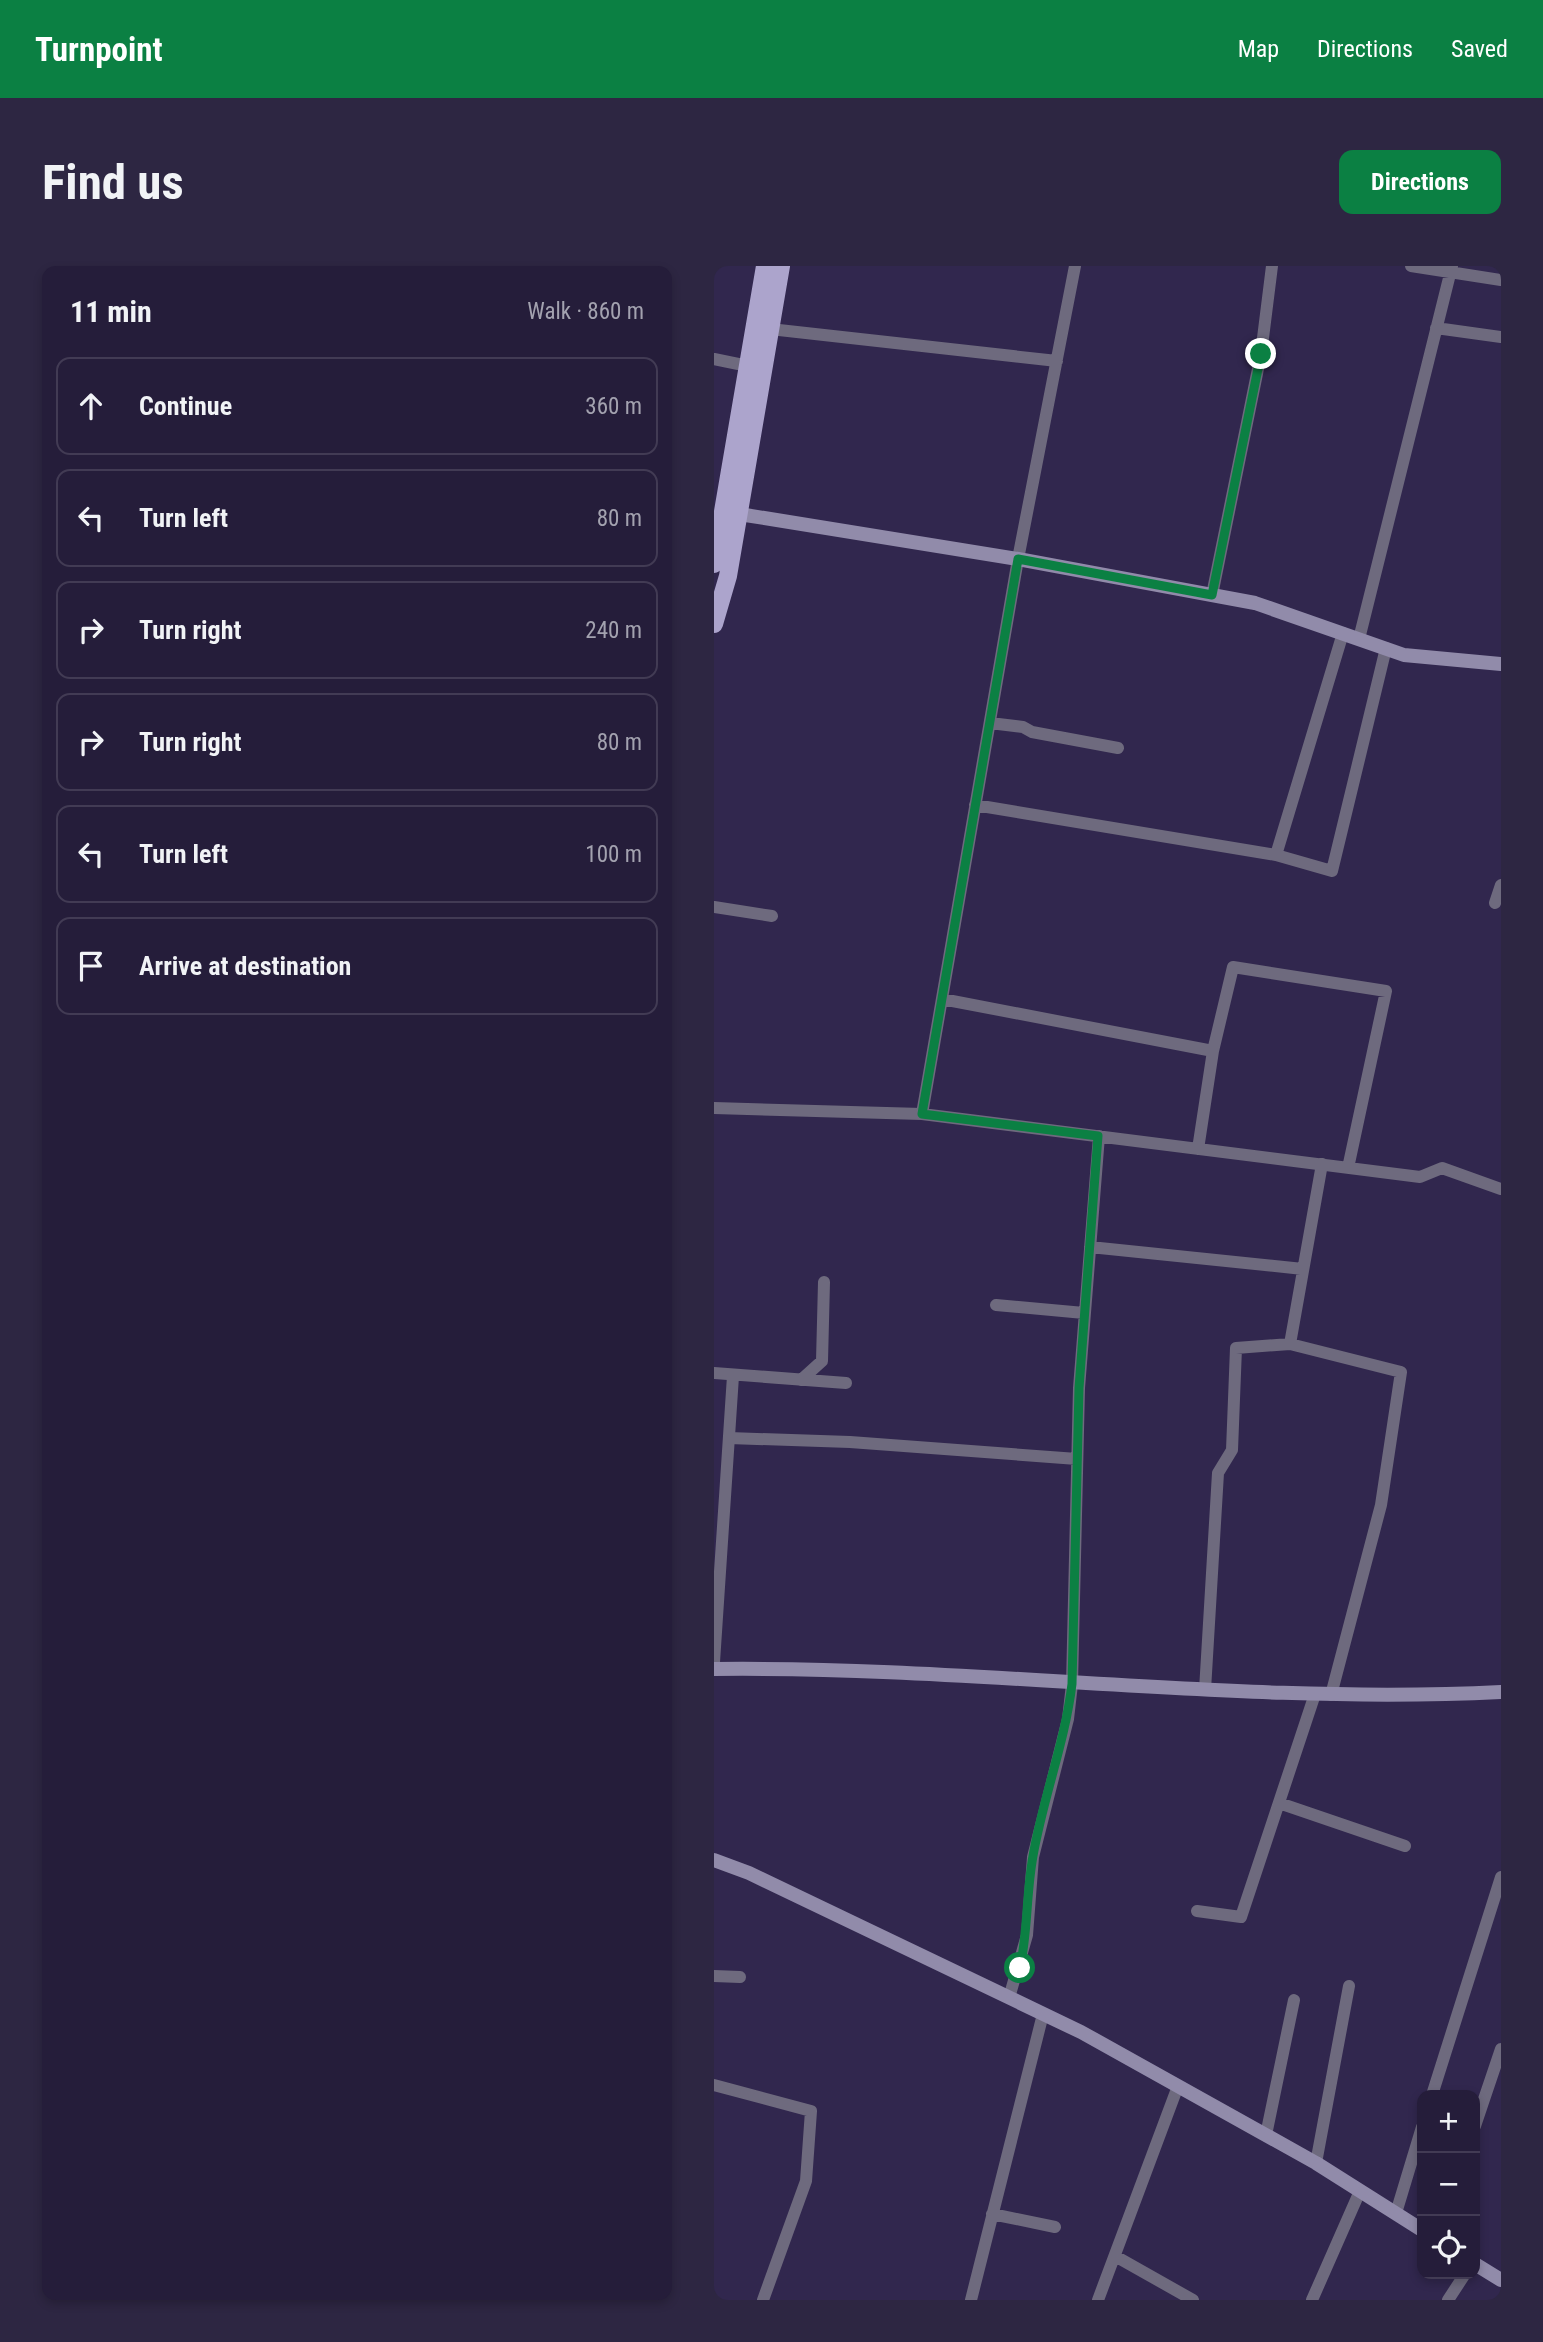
<!DOCTYPE html>
<html lang="en">
<head>
<meta charset="utf-8">
<style>
  body { margin:0; font-family:"Roboto Condensed",sans-serif; background:#2d2642; color:#f1f3f6 }
  .controls { position:absolute; right:21px; bottom:21px; display:grid; overflow:hidden; border-radius:14px; box-shadow:0 4px 10px #0003 }
  .controls button { width:63px; height:63px; display:grid; place-items:center; padding:0; border:0; border-bottom:2px solid #423b54; background:#251d3a; color:#f1f3f6; font:35px sans-serif }
  .stop { position:absolute; width:21px; height:21px; margin:-16px; border:5px solid #0b8043; border-radius:50%; background:#fff }
  .stop.end { background:#0b8043; border-color:#fff; box-shadow:0 2px 7px #0008 }
  .list { margin:0; padding:0; list-style:none }
  h2 { display:flex; justify-content:space-between; align-items:center; height:91px; margin:0; padding:0 28px; font-size:30px }
  h2 small { font-size:23px; font-weight:400; color:#a3a2af }
  .list li { display:grid; grid-template-columns:46px 1fr auto; gap:21px; align-items:center; box-sizing:border-box; height:98px; margin:0 14px 14px; padding:0 14px; border:2px solid #423b54; border-radius:14px }
  .list b { display:block; font-size:26px; white-space:nowrap }
  .list em { font-size:23px; font-style:normal; color:#a3a2af }
  .icon { flex:none; width:38px; height:38px; fill:none; stroke:currentColor; stroke-width:2; stroke-linecap:round; stroke-linejoin:round }
  .map { position:relative; flex:none; width:787px; height:2034px; overflow:hidden; border-radius:14px }
  header { display:flex; align-items:center; gap:42px; box-sizing:border-box; height:98px; padding:0 35px; background:#0b8043; color:#fff }
  header strong { font-size:33px }
  nav { display:flex; gap:38px; margin-inline-start:auto; font-size:24px }
  .intro { display:flex; align-items:center; justify-content:space-between; box-sizing:border-box; height:168px; padding:0 42px }
  h1 { margin:0; font-size:49px }
  .button { padding:18px 32px; border-radius:14px; background:#0b8043; color:#fff; font-size:24px; font-weight:700 }
  main { display:flex; gap:42px; padding:0 42px }
  aside { flex:1; background:#251d3a; border-radius:14px; box-shadow:0 4px 10px #0003 }
  .map>svg:first-child { display:block }
  .lines { fill:none; stroke-linecap:round; stroke-linejoin:round }
  .street { stroke:#6e6a7e; stroke-width:12 }
  .secondary { stroke:#918baa; stroke-width:14 }
  .primary { stroke:#aca4cc; stroke-width:18 }
  .route { stroke:#0b8043; stroke-width:9 }
</style>
</head>
<body>
<header>
<strong>Turnpoint</strong>
<nav><a>Map</a><a>Directions</a><a>Saved</a></nav>
</header>
<div class="intro"><h1>Find us</h1><a class="button">Directions</a></div>
<main>
<aside>
<h2>11 min<small>Walk · 860 m</small></h2>
<ul class="list">
<li><svg class="icon" aria-label="ahead" viewBox="0 0 24 24"><path d="M12 20V5M6 11l6-6 6 6"/></svg><div><b>Continue</b></div><em>360 m</em></li>
<li><svg class="icon" aria-label="left" viewBox="0 0 24 24"><path d="M17 20v-9H6M10 6l-5 5 5 5"/></svg><div><b>Turn left</b></div><em>80 m</em></li>
<li><svg class="icon" aria-label="right" viewBox="0 0 24 24"><path d="M7 20v-9h11M14 6l5 5-5 5"/></svg><div><b>Turn right</b></div><em>240 m</em></li>
<li><svg class="icon" aria-label="right" viewBox="0 0 24 24"><path d="M7 20v-9h11M14 6l5 5-5 5"/></svg><div><b>Turn right</b></div><em>80 m</em></li>
<li><svg class="icon" aria-label="left" viewBox="0 0 24 24"><path d="M17 20v-9H6M10 6l-5 5 5 5"/></svg><div><b>Turn left</b></div><em>100 m</em></li>
<li><svg class="icon" aria-label="arrive" viewBox="0 0 24 24"><path d="M6 21V4h12l-3 4 3 4H6"/></svg><div><b>Arrive at destination</b></div></li>
</ul>
</aside>
<div class="map">
<svg width="787" height="2034" viewBox="0 0 787 2034">
  <rect width="100%" height="100%" fill="#31274e"/>
  <g class="lines">
    <path class="street" d="M 361,0 L 304,293 L 208,848 L 706,911 L 728,902 L 787,923
      M 697,0 L 787,14
      M 722,62 L 787,71
      M 56,63 L 343,95
      M 0,93 L 34,100
      M 498,329 L 547,88 L 558,0
      M 629,367 L 562,589 L 618,605 L 672,382
      M 645,373 L 738,0
      M 276,457 L 309,461 L 318,466 L 404,482
      M 261,539 L 562,589
      M 781,637 L 787,619
      M 0,641 L 58,650
      M 228,733 L 499,785 L 484,883
      M 499,785 L 519,701 L 672,725 L 634,902
      M 0,842 L 208,848
      M 376,981 L 589,1003
      M 282,1039 L 370,1047
      M 576,1078 L 687,1106 L 667,1239 L 617,1429
      M 0,1107 L 132,1117
      M 87,1114 L 108,1095 L 110,1016
      M 15,1172 L 136,1176 L 363,1193
      M 0,1396 L 19,1110
      M 491,1424 L 504,1207 L 518,1184 L 522,1082 L 576,1078 L 608,898
      M 565,1537 L 691,1580
      M 483,1645 L 527,1651 L 601,1428
      M 0,1710 L 26,1711
      M 295,1732 L 313,1669 L 319,1591 L 354,1453 L 358,1418 L 365,1122 L 385,870
      M 0,1819 L 97,1845 L 92,1915 L 49,2034
      M 718,1829 L 787,1611
      M 761,1860 L 787,1783
      M 552,1869 L 580,1734
      M 602,1897 L 635,1720
      M 682,1947 L 708,1861
      M 278,1948 L 341,1961
      M 401,1990 L 479,2034
      M 257,2034 L 329,1748
      M 384,2034 L 464,1820
      M 598,2034 L 646,1925
      M 734,2034 L 751,2008"/>
    <path class="secondary" d="M 25,248 L 304,293 L 541,337 L 690,389 L 787,398
      M 0,1403 C 263,1400 524,1439 787,1426
      M 0,1594 L 35,1607 L 367,1766 L 602,1897 L 708,1964
      M 761,1998 L 787,2014"/>
    <path class="primary" d="M 0,298 L 51,0
      M 0,358 L 14,310 L 67,0"/>
  </g>
  <g class="lines">
    <path class="route" d="M 306,1702 C 314,1665 312,1628 319,1590 C 329,1532 351,1476 358,1418 L 365,1122 L 384,870 L 208,848 L 304,293 L 498,329 L 547,88"/>
  </g>
</svg>
<div class="controls">
<button>+</button>
<button>−</button>
<button><svg class="icon" aria-label="locate" viewBox="0 0 24 24"><circle cx="12" cy="12" r="6"/><path d="M12 2v4M12 18v4M2 12h4M18 12h4"/></svg></button>
</div>
<div class="stop" style="left:306px;top:1702px"></div>
<div class="stop end" style="left:547px;top:88px"></div>
</div>
</main>
</body>
</html>
